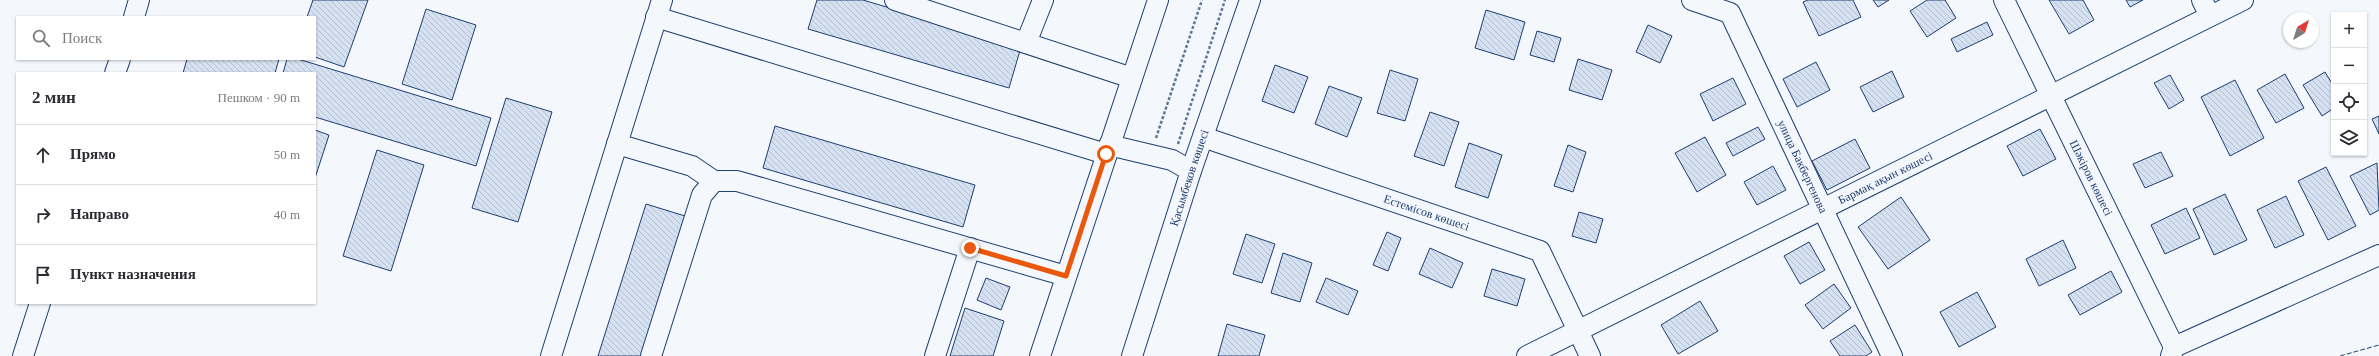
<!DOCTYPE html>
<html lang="ru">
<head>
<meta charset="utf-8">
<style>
  body { margin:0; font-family:Georgia,serif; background:#f2f2f3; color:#2b2b33 }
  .controls { position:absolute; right:12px; top:12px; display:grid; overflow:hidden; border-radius:0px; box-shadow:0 1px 3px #0004 }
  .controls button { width:36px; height:36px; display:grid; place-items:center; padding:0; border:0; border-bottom:1px solid #e1e1e2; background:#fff; color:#2b2b33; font:20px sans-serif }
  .compass { position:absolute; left:2283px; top:12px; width:36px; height:36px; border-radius:50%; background:#fff; box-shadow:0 1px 3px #0004; rotate:38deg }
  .stop { position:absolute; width:12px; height:12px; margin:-9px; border:3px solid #ea580c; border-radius:50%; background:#fff }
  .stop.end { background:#ea580c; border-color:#fff; box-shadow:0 1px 4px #0008 }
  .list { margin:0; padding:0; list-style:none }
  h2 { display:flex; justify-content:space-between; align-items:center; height:52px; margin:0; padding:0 16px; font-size:17px }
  h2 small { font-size:13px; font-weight:400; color:#7c7c81 }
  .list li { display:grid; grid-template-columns:26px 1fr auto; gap:12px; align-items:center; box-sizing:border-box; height:60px; padding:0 16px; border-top:1px solid #e1e1e2 }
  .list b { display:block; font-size:15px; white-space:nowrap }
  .list em { font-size:13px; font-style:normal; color:#7c7c81 }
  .icon { flex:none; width:22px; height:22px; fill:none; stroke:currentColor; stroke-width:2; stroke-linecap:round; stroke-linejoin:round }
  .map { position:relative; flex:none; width:2379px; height:356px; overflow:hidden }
  .search { position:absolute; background:#fff; box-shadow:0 1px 3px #0004; left:16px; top:16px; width:300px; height:44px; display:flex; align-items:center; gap:10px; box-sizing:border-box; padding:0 14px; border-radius:0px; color:#7c7c81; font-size:15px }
  .panel { position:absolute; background:#fff; box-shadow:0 1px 3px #0004; left:16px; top:72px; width:300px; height:232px; border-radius:0px }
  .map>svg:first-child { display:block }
  .building { fill:url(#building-back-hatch); stroke:#1d3f73 }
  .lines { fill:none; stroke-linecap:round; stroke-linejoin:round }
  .minor-casing { stroke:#1d3f73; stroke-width:22 }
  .path { stroke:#5e769c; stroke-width:2.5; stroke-dasharray:3 2; stroke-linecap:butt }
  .minor { stroke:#f4f7fb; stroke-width:20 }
  .fence { stroke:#1d3f73; stroke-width:1; stroke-dasharray:5 2; stroke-linecap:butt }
  .route { stroke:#ea580c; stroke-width:5 }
  .labels { text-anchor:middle; stroke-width:3; stroke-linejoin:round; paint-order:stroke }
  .street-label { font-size:12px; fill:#1d3f73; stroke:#f4f7fb }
</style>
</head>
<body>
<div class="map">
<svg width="2379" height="356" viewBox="0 0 2379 356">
  <defs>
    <pattern id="building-back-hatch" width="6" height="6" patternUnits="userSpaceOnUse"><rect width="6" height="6" fill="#d5e0f0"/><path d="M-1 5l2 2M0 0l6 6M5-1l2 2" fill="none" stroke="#b6c1d1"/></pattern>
  </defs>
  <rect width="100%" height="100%" fill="#f4f7fb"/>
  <path class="building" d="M 313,0 L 368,0 L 344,67 L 315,57 L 315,17 L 307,17 Z
    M 817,0 L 863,0 L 1021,47 L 1009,88 L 808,29 Z
    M 1808,0 L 1853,0 L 1861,17 L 1819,36 L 1803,2 Z
    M 1873,0 L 1889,0 L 1878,7 Z
    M 1927,0 L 1945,0 L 1956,18 L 1927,37 L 1910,11 Z
    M 2049,0 L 2083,0 L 2094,20 L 2069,34 Z
    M 2126,0 L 2143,0 L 2130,7 Z
    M 426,9 L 476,25 L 452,100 L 402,84 Z
    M 1486,10 L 1525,22 L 1514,60 L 1475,48 Z
    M 1987,22 L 1993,35 L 1957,52 L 1951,39 Z
    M 1648,25 L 1672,36 L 1660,63 L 1636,52 Z
    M 1537,31 L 1561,38 L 1554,62 L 1530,55 Z
    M 187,59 L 279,59 L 275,73 L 183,73 Z
    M 287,59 L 298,59 L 491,118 L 476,166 L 315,117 L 315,73 L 283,73 Z
    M 1578,59 L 1612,70 L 1602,100 L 1569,90 Z
    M 1816,62 L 1830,90 L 1797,107 L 1783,79 Z
    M 1275,65 L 1308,77 L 1294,113 L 1262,101 Z
    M 1390,70 L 1418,79 L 1405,121 L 1377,113 Z
    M 1892,71 L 1904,97 L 1873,112 L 1860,87 Z
    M 2325,72 L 2334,87 L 2334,108 L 2322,116 L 2303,85 Z
    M 2285,74 L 2304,108 L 2276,123 L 2257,90 Z
    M 2170,75 L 2184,100 L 2169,109 L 2154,83 Z
    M 1733,78 L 1746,104 L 1713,121 L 1700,94 Z
    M 2235,80 L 2264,138 L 2230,156 L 2201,97 Z
    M 1329,86 L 1362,98 L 1347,137 L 1315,124 Z
    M 506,98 L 552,112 L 518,222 L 472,208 Z
    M 1430,112 L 1459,122 L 1444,166 L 1414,156 Z
    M 2379,116 L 2379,134 L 2372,119 Z
    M 775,126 L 975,185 L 963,227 L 763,168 Z
    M 1758,127 L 1765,139 L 1733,156 L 1726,143 Z
    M 2040,129 L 2056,159 L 2023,176 L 2007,146 Z
    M 315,130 L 329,135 L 315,178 Z
    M 1705,137 L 1726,175 L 1697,192 L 1675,153 Z
    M 1855,139 L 1870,168 L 1827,190 L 1812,161 Z
    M 1469,143 L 1502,155 L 1488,198 L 1455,187 Z
    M 1568,145 L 1586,152 L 1573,192 L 1554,186 Z
    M 377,150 L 424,165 L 391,271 L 343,256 Z
    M 2161,152 L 2173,176 L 2145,188 L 2133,164 Z
    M 2377,163 L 2379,210 L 2370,215 L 2350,176 Z
    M 1773,166 L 1786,190 L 1757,205 L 1744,182 Z
    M 2326,167 L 2356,226 L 2328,240 L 2298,181 Z
    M 2225,194 L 2247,240 L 2214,255 L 2193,209 Z
    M 2286,196 L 2304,235 L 2275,248 L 2257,210 Z
    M 1901,197 L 1930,240 L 1888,269 L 1858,227 Z
    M 646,204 L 685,216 L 641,356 L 598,356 Z
    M 2186,208 L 2200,238 L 2165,254 L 2151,225 Z
    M 1579,212 L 1603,219 L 1596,243 L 1572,236 Z
    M 1387,232 L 1401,238 L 1388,271 L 1373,265 Z
    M 1246,234 L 1275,244 L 1262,283 L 1233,274 Z
    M 2063,240 L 2076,268 L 2039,286 L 2026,259 Z
    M 1809,242 L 1825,270 L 1800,284 L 1784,256 Z
    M 1430,248 L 1463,263 L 1452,288 L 1419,274 Z
    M 1283,253 L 1312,263 L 1300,302 L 1271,293 Z
    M 1492,269 L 1525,279 L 1517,306 L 1484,296 Z
    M 2111,271 L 2122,292 L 2080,315 L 2068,295 Z
    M 986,278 L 1010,287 L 1001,310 L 977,300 Z
    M 1326,278 L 1358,291 L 1348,315 L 1316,302 Z
    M 1834,284 L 1851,308 L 1823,329 L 1805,305 Z
    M 1977,292 L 1996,327 L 1959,347 L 1940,312 Z
    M 1700,301 L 1718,331 L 1678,354 L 1661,325 Z
    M 965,308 L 1004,321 L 993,356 L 950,356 Z
    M 1227,324 L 1265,335 L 1259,356 L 1218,356 Z
    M 1855,325 L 1872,352 L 1866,356 L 1840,356 L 1830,341 Z"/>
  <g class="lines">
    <g class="minor-casing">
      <g id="minor">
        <path d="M 895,0 L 1132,78"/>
        <path id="s1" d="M 1692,0 L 1730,13 L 1892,356"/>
        <path id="s2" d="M 2004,0 L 2174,347 L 2171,356"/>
        <path d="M 2202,0 L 2210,16"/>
        <path d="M 134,17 L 139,0"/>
        <path d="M 656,17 L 1106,154"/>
        <path d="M 1026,43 L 1043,0"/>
        <path d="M 115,73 L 120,59"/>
        <path id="s3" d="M 1203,137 L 1540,251 L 1590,356"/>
        <path d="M 617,144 L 692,166 L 714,181"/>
        <path d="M 1109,145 L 1172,160 L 1191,171"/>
        <path d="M 2174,347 L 2379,255"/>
        <path d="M 23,356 L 40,303"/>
        <path d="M 551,356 L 662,0"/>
        <path d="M 651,356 L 702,195 L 714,181 L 737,181 L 1066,276"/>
        <path d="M 935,356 L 970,248"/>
        <path d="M 1040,356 L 1158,0"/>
        <path id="s4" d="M 1132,356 L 1191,171 L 1250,0"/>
        <path id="s5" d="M 1527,356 L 2243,0"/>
      </g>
    </g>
    <path class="path" d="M 1156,138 L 1202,0
      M 1178,144 L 1225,0"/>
    <use href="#minor" class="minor"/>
    <path class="fence" d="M 2340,356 L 2379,345"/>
  </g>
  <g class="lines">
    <path class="route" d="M 970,248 L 1066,276 L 1106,154"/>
  </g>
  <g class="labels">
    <g class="street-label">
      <text dy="4" stroke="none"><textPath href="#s1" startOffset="210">улица Бакбергенова</textPath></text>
      <text dy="4" stroke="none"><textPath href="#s5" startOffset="400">Бармақ ақын көшесі</textPath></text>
      <text dy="4" stroke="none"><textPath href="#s4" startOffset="187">Қасымбеков көшесі</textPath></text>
      <text dy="4" stroke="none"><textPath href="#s2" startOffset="198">Шәкіров көшесі</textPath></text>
      <text dy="4" stroke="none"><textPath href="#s3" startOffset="236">Естемісов көшесі</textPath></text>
    </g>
  </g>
</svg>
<div class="controls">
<button>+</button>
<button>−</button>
<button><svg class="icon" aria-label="locate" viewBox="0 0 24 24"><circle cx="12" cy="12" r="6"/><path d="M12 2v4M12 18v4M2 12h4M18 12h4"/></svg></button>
<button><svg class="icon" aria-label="layers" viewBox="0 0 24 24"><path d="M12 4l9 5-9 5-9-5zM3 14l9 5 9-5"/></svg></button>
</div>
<svg class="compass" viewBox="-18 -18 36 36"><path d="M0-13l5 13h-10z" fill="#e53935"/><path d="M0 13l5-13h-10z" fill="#7c7c81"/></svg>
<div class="stop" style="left:1106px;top:154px"></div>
<div class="stop end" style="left:970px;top:248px"></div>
<div class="search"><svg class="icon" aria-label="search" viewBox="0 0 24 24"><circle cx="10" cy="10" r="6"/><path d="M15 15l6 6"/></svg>Поиск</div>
<section class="panel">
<h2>2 мин<small>Пешком · 90 m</small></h2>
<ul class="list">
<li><svg class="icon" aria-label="ahead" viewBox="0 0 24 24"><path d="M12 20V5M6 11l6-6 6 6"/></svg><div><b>Прямо</b></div><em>50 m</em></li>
<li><svg class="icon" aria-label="right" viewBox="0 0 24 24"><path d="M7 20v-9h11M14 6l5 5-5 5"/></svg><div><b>Направо</b></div><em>40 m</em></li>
<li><svg class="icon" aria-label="arrive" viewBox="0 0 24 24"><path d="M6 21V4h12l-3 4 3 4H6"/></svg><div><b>Пункт назначения</b></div></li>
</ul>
</section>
</div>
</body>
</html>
